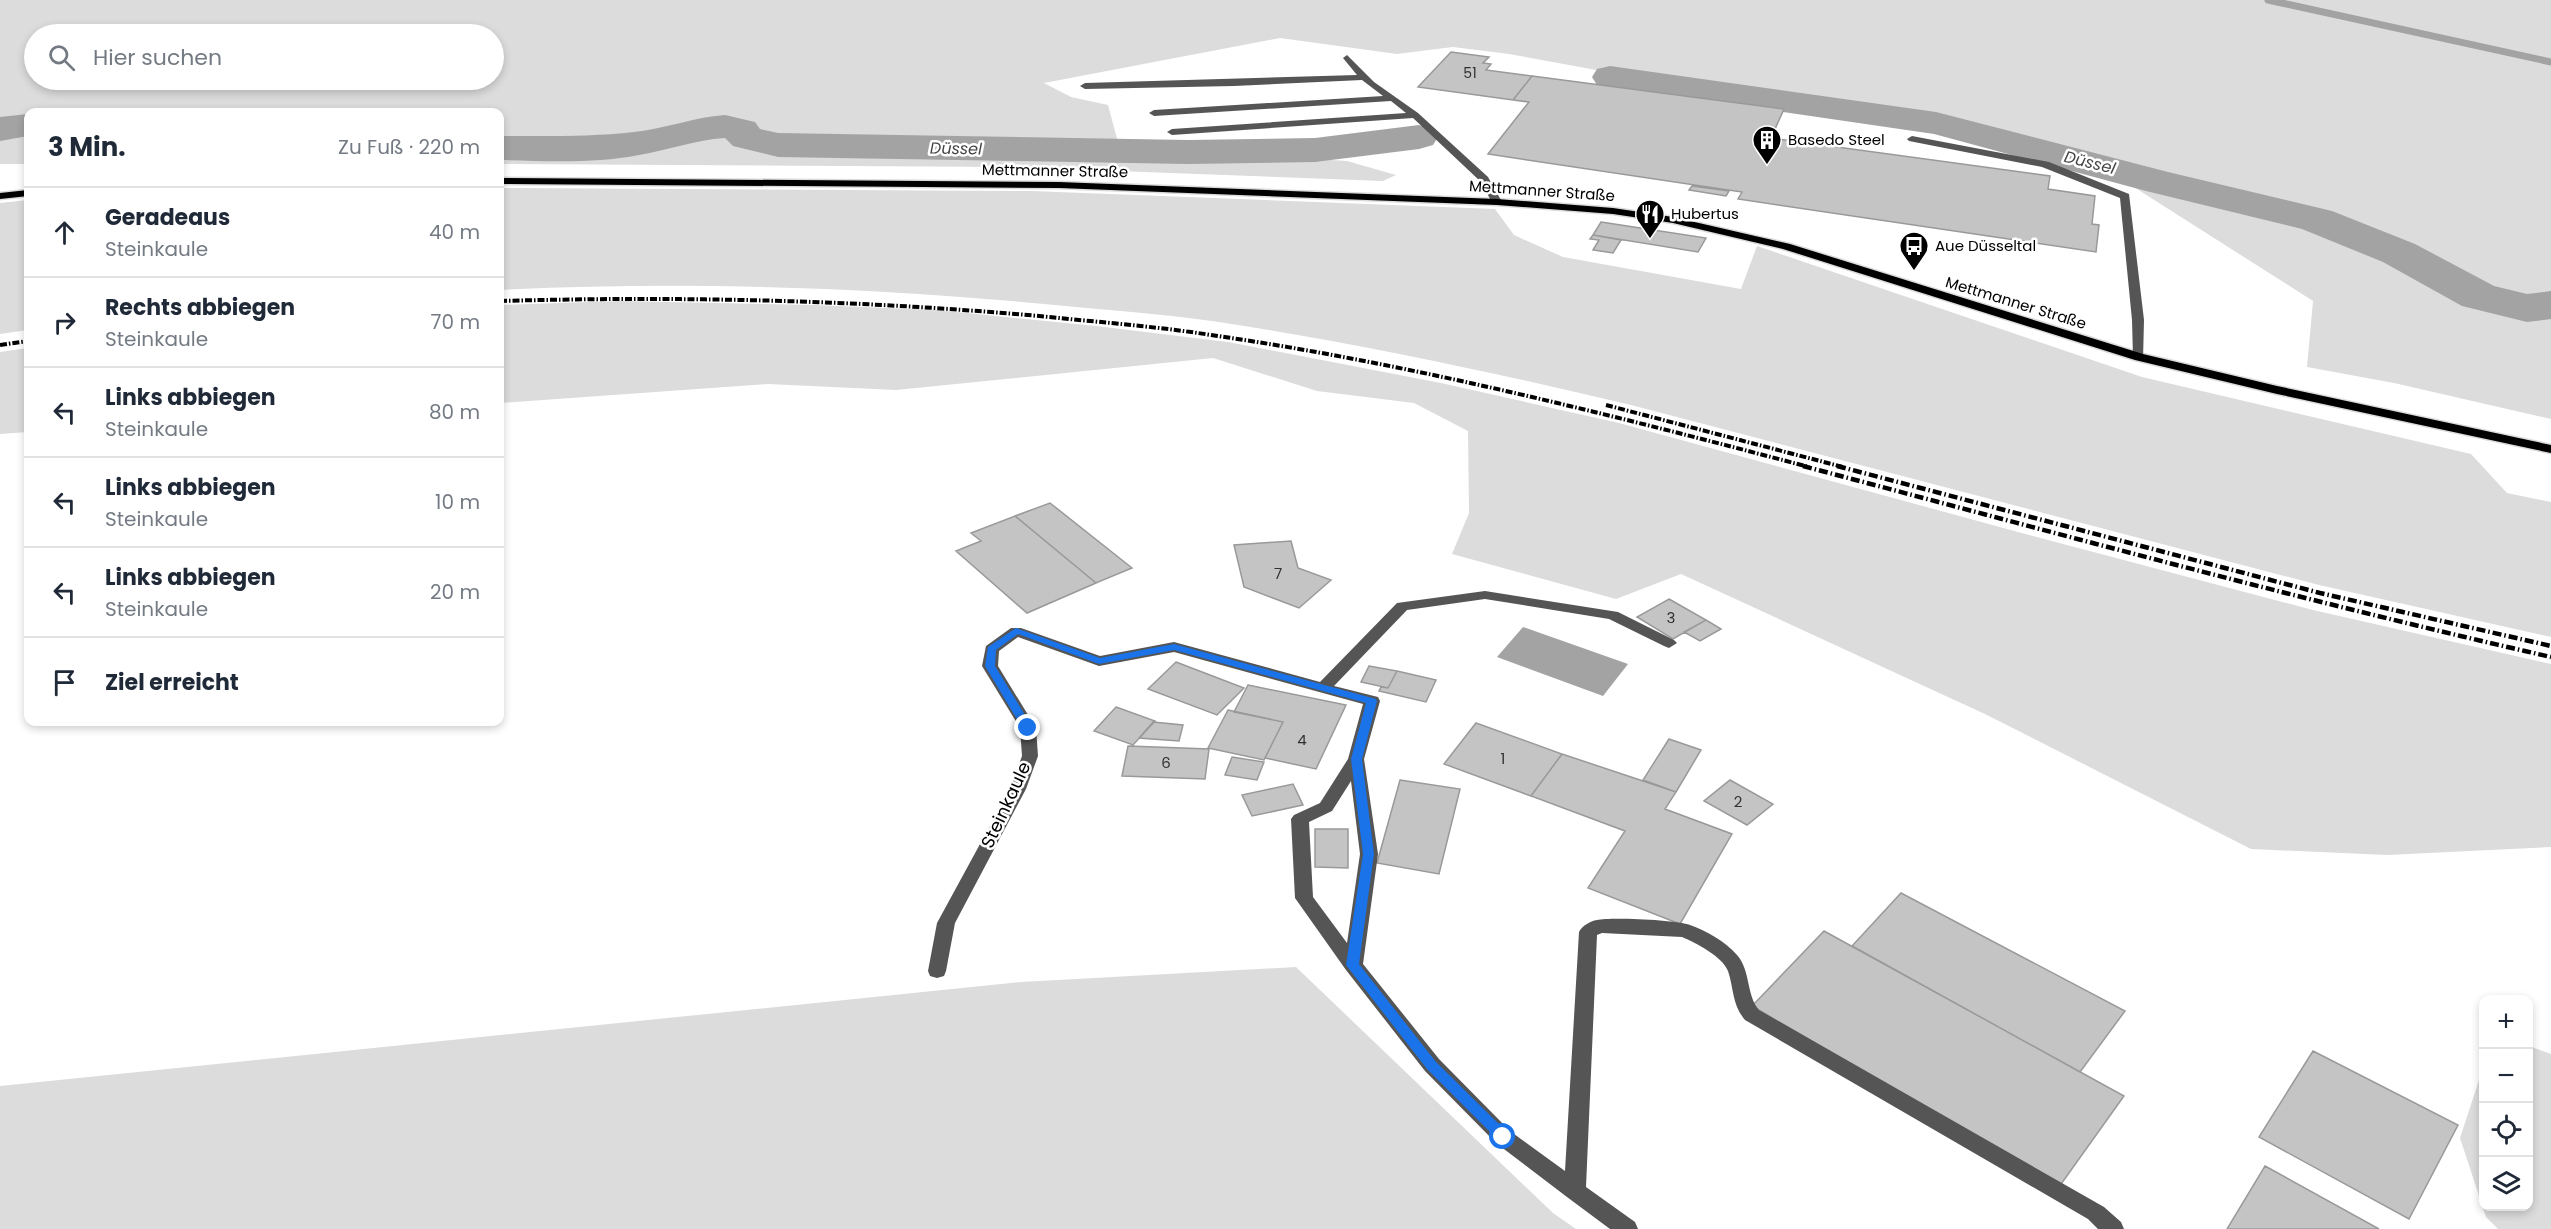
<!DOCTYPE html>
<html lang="de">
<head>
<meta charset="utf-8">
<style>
  body { margin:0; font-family:Poppins,sans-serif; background:#f6f6f7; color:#1f2937 }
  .controls { position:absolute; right:18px; bottom:18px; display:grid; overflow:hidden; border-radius:12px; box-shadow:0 3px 9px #0003 }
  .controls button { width:54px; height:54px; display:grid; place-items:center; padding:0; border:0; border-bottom:2px solid #e0e1e3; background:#fff; color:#1f2937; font:30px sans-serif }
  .stop { position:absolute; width:18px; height:18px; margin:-14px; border:4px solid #1a73e8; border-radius:50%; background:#fff }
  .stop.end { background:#1a73e8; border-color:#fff; box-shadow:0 2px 6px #0008 }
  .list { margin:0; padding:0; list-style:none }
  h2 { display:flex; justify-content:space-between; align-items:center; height:78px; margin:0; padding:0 24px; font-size:26px }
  h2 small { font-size:20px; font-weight:400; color:#747a83 }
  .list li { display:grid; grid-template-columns:39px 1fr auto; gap:18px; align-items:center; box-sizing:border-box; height:90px; padding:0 24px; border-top:2px solid #e0e1e3 }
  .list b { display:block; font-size:22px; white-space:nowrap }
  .list p { margin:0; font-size:20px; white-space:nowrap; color:#747a83 }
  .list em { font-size:20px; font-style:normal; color:#747a83 }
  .icon { flex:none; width:33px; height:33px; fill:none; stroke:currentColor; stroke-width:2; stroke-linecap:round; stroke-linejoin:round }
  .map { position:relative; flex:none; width:2551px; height:1229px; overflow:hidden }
  .search { position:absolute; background:#fff; box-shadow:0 3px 9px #0003; left:24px; top:24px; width:480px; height:66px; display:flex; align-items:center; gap:15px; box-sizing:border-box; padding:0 21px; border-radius:33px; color:#747a83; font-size:22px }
  .panel { position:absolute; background:#fff; box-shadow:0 3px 9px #0003; left:24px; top:108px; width:480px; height:618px; border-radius:12px }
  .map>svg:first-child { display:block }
  .green { fill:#dcdcdc; fill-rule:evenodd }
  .water { fill:#a3a3a3 }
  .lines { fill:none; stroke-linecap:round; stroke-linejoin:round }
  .stream { stroke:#a3a3a3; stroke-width:7 }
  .river { fill:#a3a3a3; fill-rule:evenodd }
  .building { fill:#c4c4c4; stroke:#999; stroke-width:1.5 }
  .major-casing { stroke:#dbdbdb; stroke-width:3 }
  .minor { fill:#555; fill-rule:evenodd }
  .major { fill:#000; fill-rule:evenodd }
  .rail-far1 { stroke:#000; stroke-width:4; stroke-dasharray:7 2 1.5 2; stroke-linecap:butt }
  .rail { stroke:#000; stroke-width:4.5; stroke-dasharray:9 3 1.5 3; stroke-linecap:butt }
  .route { fill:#1a73e8 }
  .labels { text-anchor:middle; stroke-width:5; stroke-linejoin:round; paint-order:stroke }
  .far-number-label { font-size:14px; fill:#313131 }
  .far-poi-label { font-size:15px; fill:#000; stroke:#fff; text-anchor:start }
  .far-street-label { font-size:15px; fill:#000; stroke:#fff }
  .number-label { font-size:15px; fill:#313131 }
  .far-water-label { font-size:16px; font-style:italic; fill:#444; stroke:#fff }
  .street-label { font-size:18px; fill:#000; stroke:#fff }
</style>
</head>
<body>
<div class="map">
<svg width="2551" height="1229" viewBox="0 0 2551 1229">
  <rect width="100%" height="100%" fill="#fff"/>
  <path class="green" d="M 0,0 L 2551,0 L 2551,419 L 2394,383 L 2307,367 L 2313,301 L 2093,161 L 1509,54 L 1453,47 L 1397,54 L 1280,38 L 1044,83 L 1071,97 L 1108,105 L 1119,146 L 1347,161 L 1396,175 L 1383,181 L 1009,167 L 500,164 L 500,112 L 28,112 L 28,164 L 0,164 ZM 34,34 L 494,34 L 494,80 L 34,80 Z
    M 500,188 L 1032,191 L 1495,209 L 1514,235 L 1563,257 L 1741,289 L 1757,246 L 2142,377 L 2471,454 L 2507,493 L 2551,502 L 2551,637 L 2319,585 L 1631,405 C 1501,374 1370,346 1238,325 C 1178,315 1116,311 1055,305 C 870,287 685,281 500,290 Z
    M 28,200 L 28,330 L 0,334 L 0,203 Z
    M 620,301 L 814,305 L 937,310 L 1096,326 L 1228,342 L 1441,383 L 1619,423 L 2029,535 L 2313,610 L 2551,664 L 2551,847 L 2387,855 L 2251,849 L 1987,715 L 1681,574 L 1616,599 L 1452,554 L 1469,513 L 1468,431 L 1414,403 L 1317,391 L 1213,358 L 896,390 L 768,384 L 500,403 L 500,305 Z
    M 28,348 L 28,432 L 0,434 L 0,352 Z
    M 1296,967 L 1553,1213 L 1576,1229 L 0,1229 L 0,1086 L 1021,982 Z
    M 2529,1046 L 2551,1054 L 2551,1229 L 2498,1229 L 2486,1217 L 2460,1138 L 2483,1068 L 2484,1206 L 2528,1206 Z"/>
  <path class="water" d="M 1523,627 L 1628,664 L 1603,696 L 1497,657 Z"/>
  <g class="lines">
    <path class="stream" d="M 2268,0 L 2551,62"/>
    <path class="river" d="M 1610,66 L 1936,112 L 2168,172 L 2332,211 L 2415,244 L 2494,286 L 2527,294 L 2551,291 L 2551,319 L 2527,322 L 2462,306 L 2383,262 L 2302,229 L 2146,191 L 1934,134 L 1597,85 L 1592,77 L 1597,69 Z
      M 28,114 L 28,136 L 0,141 L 0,117 Z
      M 725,115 L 755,122 L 760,129 L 778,133 L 1188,140 L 1315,138 L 1419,125 L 1433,129 L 1438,137 L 1433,145 L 1419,149 L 1315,162 L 1188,164 L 778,157 L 733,146 L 725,138 C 695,140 668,150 639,155 C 594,164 544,161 500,160 L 500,136 C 545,136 590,137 634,132 C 665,129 694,117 725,115 Z"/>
  </g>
  <path class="building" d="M 1451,52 L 1489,57 L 1483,63 L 1491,64 L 1486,70 L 1532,76 L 1513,100 L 1418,87 Z
    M 1532,76 L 1784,109 L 1771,138 L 2050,176 L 2048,189 L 2095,196 L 2092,224 L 2099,225 L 2096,252 L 1738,199 L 1742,192 L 1488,154 L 1529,102 L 1513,100 Z
    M 1692,186 L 1729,191 L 1726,196 L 1689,190 Z
    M 1601,222 L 1706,238 L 1698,252 L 1593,235 Z
    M 1593,235 L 1621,240 L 1613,253 L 1593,250 L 1599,240 L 1590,239 Z
    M 1050,503 L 1132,568 L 1096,583 L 1015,516 Z
    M 1015,516 L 1096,583 L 1027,613 L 956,551 L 981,541 L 971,533 Z
    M 1291,541 L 1298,568 L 1331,580 L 1299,608 L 1244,587 L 1234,545 Z
    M 1669,599 L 1706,620 L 1673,639 L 1637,617 Z
    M 1706,620 L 1721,629 L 1700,641 L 1684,632 Z
    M 1176,662 L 1244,688 L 1217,715 L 1148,689 Z
    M 1369,666 L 1397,671 L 1388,688 L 1361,682 Z
    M 1397,671 L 1436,680 L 1426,702 L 1379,691 L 1381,687 L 1388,688 Z
    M 1248,685 L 1346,705 L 1316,769 L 1265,758 L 1283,722 L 1234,712 Z
    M 1116,707 L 1155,721 L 1133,745 L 1094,731 Z
    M 1228,710 L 1283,722 L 1264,760 L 1208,748 Z
    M 1153,722 L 1183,725 L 1179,741 L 1139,738 Z
    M 1476,723 L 1562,754 L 1531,796 L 1444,764 Z
    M 1669,739 L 1701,750 L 1676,792 L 1643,780 Z
    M 1128,746 L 1209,749 L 1205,779 L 1122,776 Z
    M 1562,754 L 1676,792 L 1665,809 L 1732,834 L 1680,924 L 1588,888 L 1625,831 L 1531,796 Z
    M 1232,757 L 1264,762 L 1257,780 L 1225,775 Z
    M 1400,780 L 1460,789 L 1439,874 L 1377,863 Z
    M 1730,780 L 1773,804 L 1747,825 L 1704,801 Z
    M 1293,784 L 1303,805 L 1252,816 L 1242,795 Z
    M 1315,829 L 1348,829 L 1348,868 L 1315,867 Z
    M 1901,893 L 2125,1011 L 2080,1072 L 1852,946 Z
    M 1824,931 L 2124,1096 L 2059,1187 L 1752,1006 Z
    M 2313,1051 L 2458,1125 L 2409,1219 L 2259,1137 Z
    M 2265,1166 L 2379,1229 L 2227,1229 Z"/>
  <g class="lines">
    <g class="major-casing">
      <path id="major" d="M 500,178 L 1059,182 L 1497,199 L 1613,208 L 1673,217 L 1790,244 L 2143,354 L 2277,386 L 2551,445 L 2551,453 L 2277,394 L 2135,360 L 1783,249 L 1673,223 L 1613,214 L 1497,205 L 1059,188 L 500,184 Z
        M 28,190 L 28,196 L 0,199 L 0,193 Z"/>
    </g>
    <path class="minor" d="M 1347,55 L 1374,82 L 1418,113 L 1488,177 L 1502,202 L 1501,204 L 1493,204 L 1480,181 L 1413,118 L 1172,135 L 1167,132 L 1172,129 L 1406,113 L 1391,101 L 1154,116 L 1149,113 L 1154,110 L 1383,96 L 1362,80 L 1234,86 L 1085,89 L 1080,86 L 1085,83 L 1357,75 L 1343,58 Z
      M 1912,136 L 2049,162 L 2129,194 L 2144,320 L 2143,360 L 2135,360 L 2133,357 L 2132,320 L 2120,198 L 2042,167 L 1909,141 L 1907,139 Z
      M 1485,591 L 1618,612 L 1674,640 L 1677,643 L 1669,648 L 1664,646 L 1609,619 L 1485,599 L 1407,610 L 1334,686 L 1378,697 L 1380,701 L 1364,759 L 1378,854 L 1363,964 L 1439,1059 L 1510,1131 L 1565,1171 L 1579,932 C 1582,926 1590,921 1597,920 C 1611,917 1677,920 1690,925 C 1705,930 1726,942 1737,955 C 1751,971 1746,995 1759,1010 L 2104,1207 L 2121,1222 L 2124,1229 L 2098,1229 L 2088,1219 L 1745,1020 C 1732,1005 1734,989 1728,971 C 1722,956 1696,943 1682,937 L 1602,933 L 1597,935 L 1586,1187 L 1635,1222 L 1638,1229 L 1610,1229 L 1567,1197 L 1496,1143 L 1425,1071 L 1346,970 L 1295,898 L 1291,819 L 1294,815 L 1320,803 L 1348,759 L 1363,704 L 1174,652 L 1099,666 L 1018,637 L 999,651 L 998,666 L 1036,728 L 1038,756 L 1026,789 L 955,923 L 946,971 L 944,976 L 937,978 L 930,976 L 928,971 L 937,923 L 1010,789 L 1022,756 L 1020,728 L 982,666 L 986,646 L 1011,628 L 1021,628 L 1100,656 L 1174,642 L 1320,682 L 1397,603 ZM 1351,781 L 1360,854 L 1347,943 L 1313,897 L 1309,822 L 1332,811 Z"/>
    <use href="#major" class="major"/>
    <path class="rail-far1" d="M 500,301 C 680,296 859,300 1039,316 C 1096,322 1154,326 1211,335 C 1413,364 1612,415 1809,467
      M 0,345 L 28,341
      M 1606,405 L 1843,467"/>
    <path class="rail" d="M 1803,466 C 2052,532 2300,600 2551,657
      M 1837,466 L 2320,593 L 2551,646"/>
  </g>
  <path class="route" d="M 1016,628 L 1100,658 L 1174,644 L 1376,699 L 1377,701 L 1362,759 L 1374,854 L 1359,964 L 1436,1062 L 1508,1133 L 1510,1137 L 1508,1141 L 1499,1141 L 1427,1069 L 1346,965 L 1363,854 L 1351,759 L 1366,703 L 1174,650 L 1099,664 L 1018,634 L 996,650 L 995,666 L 1033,728 L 1028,732 L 1024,731 L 985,666 L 988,647 Z"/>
  <defs>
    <g id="building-pin" transform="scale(1.5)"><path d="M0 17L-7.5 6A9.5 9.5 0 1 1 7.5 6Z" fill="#000" stroke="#fff"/><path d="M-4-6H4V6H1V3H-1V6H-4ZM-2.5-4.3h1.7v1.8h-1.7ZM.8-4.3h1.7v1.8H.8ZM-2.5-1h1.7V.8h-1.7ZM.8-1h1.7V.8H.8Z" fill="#fff"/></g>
    <g id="restaurant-pin" transform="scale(1.5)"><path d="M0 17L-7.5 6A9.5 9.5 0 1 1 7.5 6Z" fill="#000" stroke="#fff"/><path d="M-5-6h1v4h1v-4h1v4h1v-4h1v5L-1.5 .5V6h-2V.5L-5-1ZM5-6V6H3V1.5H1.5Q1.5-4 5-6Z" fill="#fff"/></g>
    <g id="bus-pin" transform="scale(1.5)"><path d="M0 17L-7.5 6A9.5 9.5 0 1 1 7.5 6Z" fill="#000" stroke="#fff"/><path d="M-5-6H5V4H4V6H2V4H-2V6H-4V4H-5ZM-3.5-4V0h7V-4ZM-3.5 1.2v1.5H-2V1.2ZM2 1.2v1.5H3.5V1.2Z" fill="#fff"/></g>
  </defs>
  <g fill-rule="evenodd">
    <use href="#building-pin" x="1767" y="140"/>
    <use href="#restaurant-pin" x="1650" y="214"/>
    <use href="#bus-pin" x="1914" y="246"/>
  </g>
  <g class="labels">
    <g class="far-number-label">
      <text x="1470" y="78">51</text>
    </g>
    <g class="far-poi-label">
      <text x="1788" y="145">Basedo Steel</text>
      <text x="1671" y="219">Hubertus</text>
      <text x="1935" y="251">Aue Düsseltal</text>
    </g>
    <g class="far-street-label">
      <text transform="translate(1055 171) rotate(1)" y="5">Mettmanner Straße</text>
      <text transform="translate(1542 191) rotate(4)" y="5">Mettmanner Straße</text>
      <text transform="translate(2016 303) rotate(17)" y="5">Mettmanner Straße</text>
    </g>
    <g class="number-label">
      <text x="1278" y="579">7</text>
      <text x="1671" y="623">3</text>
      <text x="1302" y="745">4</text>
      <text x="1503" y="764">1</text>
      <text x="1166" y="768">6</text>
      <text x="1738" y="807">2</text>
    </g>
    <g class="far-water-label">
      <text transform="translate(956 148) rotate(1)" y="6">Düssel</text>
      <text transform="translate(2090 162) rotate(14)" y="6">Düssel</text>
    </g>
    <g class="street-label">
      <text transform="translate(1006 805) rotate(-65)" y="6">Steinkaule</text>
    </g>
  </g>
</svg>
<div class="controls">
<button>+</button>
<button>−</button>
<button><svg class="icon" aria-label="locate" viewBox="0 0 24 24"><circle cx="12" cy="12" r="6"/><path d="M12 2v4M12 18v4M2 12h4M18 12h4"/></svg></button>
<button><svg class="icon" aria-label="layers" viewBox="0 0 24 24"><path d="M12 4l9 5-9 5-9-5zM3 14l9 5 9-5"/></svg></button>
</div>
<div class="stop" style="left:1503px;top:1137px"></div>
<div class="stop end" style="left:1028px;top:728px"></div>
<div class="search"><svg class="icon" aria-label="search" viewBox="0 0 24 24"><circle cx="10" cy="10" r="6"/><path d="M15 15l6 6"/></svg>Hier suchen</div>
<section class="panel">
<h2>3 Min.<small>Zu Fuß · 220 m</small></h2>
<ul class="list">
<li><svg class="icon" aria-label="ahead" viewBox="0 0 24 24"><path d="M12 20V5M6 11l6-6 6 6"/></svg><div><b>Geradeaus</b><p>Steinkaule</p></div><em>40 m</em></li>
<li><svg class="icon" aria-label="right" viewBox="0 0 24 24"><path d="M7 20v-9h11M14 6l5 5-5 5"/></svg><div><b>Rechts abbiegen</b><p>Steinkaule</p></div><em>70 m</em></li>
<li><svg class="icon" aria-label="left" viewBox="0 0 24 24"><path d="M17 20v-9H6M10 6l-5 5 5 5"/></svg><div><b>Links abbiegen</b><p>Steinkaule</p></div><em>80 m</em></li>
<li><svg class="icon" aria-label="left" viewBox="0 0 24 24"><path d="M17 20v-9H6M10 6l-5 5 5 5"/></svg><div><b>Links abbiegen</b><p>Steinkaule</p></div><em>10 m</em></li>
<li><svg class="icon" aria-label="left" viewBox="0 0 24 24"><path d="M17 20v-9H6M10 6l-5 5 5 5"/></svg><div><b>Links abbiegen</b><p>Steinkaule</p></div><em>20 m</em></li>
<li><svg class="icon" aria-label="arrive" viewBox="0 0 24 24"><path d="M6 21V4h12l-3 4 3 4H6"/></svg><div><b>Ziel erreicht</b></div></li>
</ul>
</section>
</div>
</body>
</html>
